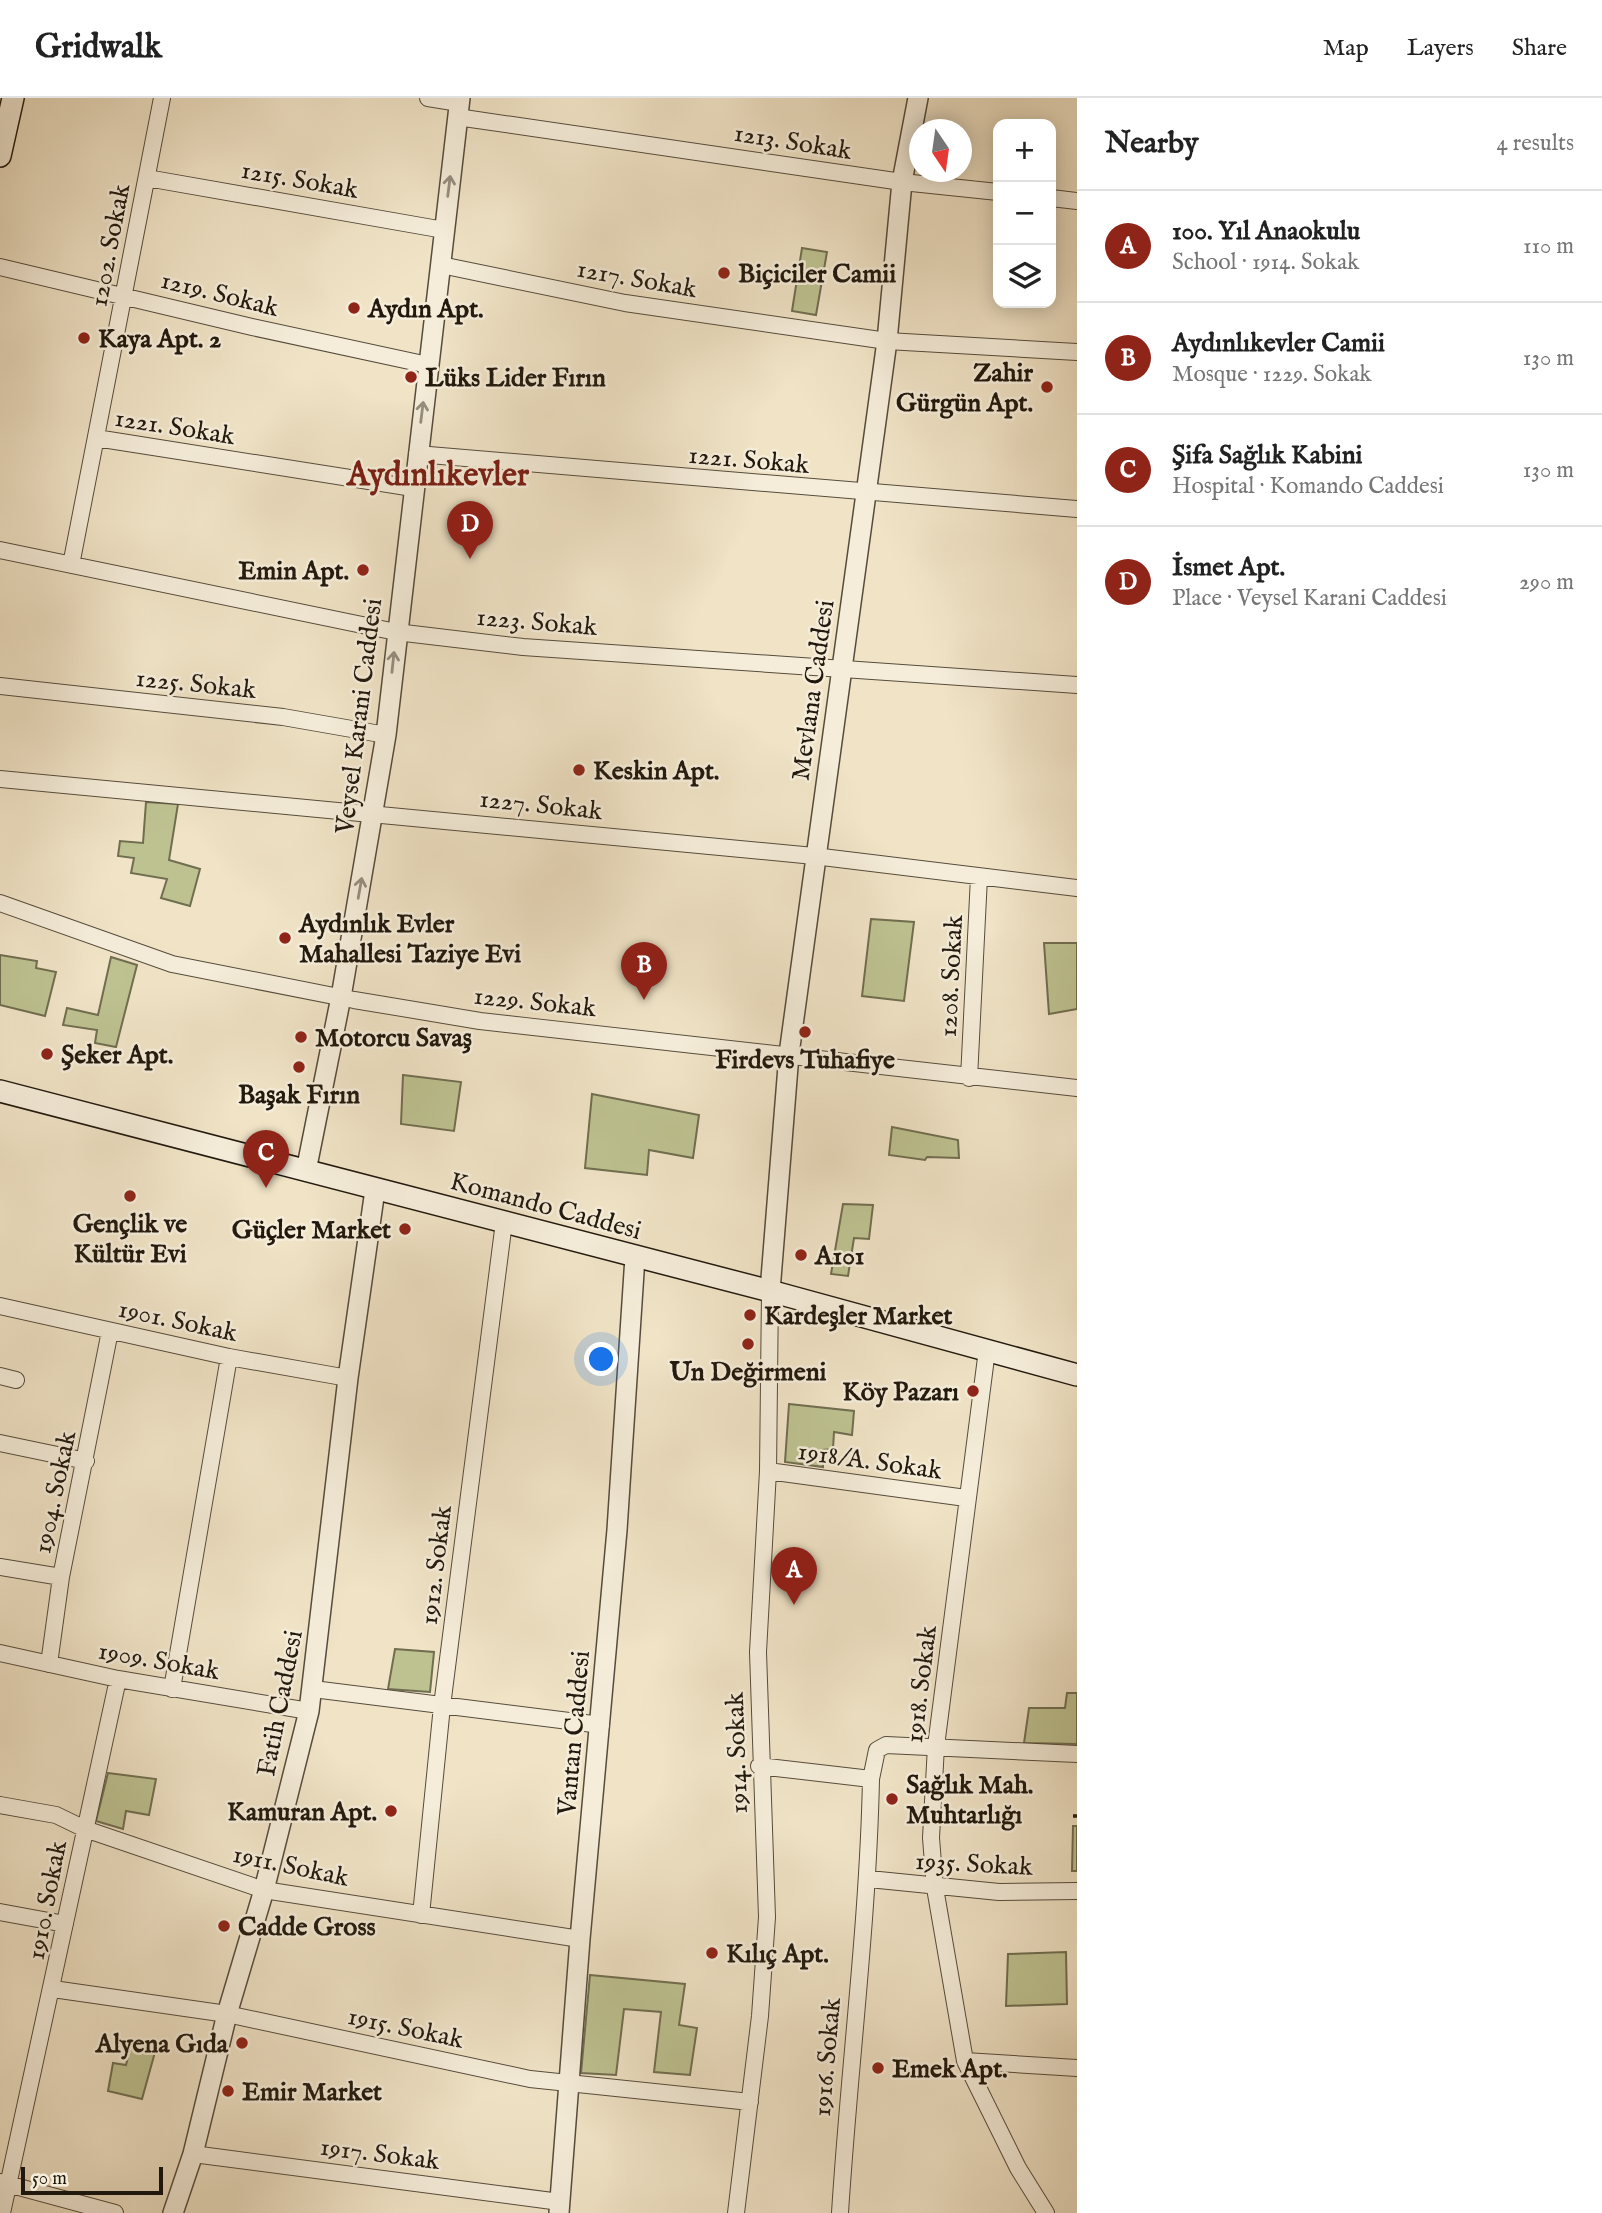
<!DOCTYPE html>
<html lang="en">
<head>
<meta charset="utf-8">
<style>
  body { margin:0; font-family:"IM FELL English",serif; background:#f6f6f6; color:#222 }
  .controls { position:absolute; right:21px; top:21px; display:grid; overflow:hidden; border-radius:14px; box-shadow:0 4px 18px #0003 }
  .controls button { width:63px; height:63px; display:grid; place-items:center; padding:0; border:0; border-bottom:2px solid #e0e0e0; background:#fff; color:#222; font:35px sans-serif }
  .compass { position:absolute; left:909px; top:21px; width:63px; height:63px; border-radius:50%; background:#fff; box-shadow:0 4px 18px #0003; rotate:167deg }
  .scale { position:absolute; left:21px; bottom:18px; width:142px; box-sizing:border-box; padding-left:7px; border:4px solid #22190e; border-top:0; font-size:19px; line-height:24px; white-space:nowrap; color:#22190e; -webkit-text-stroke:5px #f5edda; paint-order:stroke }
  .you { position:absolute; left:602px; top:1262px; width:24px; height:24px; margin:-18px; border:5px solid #fff; border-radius:50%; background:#1a73e8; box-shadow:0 0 0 10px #1a73e833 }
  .badge { display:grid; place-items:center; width:46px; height:46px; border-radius:50%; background:#8f2418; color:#fff; font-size:23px; font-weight:700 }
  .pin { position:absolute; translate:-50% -58px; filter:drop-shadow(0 2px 4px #0008) }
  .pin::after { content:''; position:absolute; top:37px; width:24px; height:21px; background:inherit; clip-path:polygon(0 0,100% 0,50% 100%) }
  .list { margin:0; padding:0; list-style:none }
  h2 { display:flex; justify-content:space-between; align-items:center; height:91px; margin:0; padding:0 28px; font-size:30px }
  h2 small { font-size:23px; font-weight:400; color:#767676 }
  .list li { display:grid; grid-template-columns:46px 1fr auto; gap:21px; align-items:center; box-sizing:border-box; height:112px; padding:0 28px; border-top:2px solid #e0e0e0 }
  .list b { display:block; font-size:26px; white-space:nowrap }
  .list p { margin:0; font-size:23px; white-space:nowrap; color:#767676 }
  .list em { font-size:23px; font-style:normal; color:#767676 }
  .icon { flex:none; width:38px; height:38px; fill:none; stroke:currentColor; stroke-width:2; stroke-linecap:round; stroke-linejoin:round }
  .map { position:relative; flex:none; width:1077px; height:2115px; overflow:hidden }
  header { display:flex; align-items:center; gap:42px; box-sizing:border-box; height:98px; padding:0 35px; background:#fff; border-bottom:2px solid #e0e0e0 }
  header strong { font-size:33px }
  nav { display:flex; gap:38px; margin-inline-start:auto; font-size:24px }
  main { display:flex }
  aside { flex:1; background:#fff }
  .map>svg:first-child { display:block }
  .green { fill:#bec291; stroke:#706e50; stroke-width:2 }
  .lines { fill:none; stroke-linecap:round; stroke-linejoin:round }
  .minor-casing { stroke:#564c3c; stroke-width:18 }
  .tertiary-casing { stroke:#564c3c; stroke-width:22 }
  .secondary-casing { stroke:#22190e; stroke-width:24 }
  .path { stroke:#22190e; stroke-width:3.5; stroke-dasharray:5 3.5; stroke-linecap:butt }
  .minor { stroke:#f5edda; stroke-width:16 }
  .tertiary { stroke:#f5edda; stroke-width:19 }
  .secondary { stroke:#f5edda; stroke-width:21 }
  .oneway { stroke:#968e7e }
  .poi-dot { fill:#8f2418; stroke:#f5edda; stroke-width:2.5 }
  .labels { text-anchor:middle; stroke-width:5; stroke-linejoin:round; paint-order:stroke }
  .street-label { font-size:26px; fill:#22190e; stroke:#f5edda }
  .poi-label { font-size:26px; font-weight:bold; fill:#22190e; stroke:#f5edda; text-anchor:start }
  .district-label { font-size:33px; font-weight:bold; fill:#7a1f14; stroke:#f5edda }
</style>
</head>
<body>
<header>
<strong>Gridwalk</strong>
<nav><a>Map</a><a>Layers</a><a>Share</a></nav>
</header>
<main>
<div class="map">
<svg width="1077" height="2115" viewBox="0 0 1077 2115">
  <rect width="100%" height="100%" fill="#f0e3c6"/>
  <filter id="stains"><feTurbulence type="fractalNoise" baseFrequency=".00286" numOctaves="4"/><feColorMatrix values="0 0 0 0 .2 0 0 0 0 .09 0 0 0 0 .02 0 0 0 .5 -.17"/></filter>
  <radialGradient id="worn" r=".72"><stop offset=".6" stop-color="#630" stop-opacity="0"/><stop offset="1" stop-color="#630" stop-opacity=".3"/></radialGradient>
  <path class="green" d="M 802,150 L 827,154 L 816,217 L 792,213 Z
    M 146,704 L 178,706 L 169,762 L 200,771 L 190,808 L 161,800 L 167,781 L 131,775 L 134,760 L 118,758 L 120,743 L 143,745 Z
    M 871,821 L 914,824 L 904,903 L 862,898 Z
    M 1044,845 L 1077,845 L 1077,911 L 1049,916 Z
    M 0,857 L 37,863 L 36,870 L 56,874 L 45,918 L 0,907 Z
    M 111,859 L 137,867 L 116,949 L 95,945 L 97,932 L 63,927 L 67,910 L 98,917 Z
    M 403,977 L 461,984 L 454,1033 L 401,1026 Z
    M 592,996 L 699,1017 L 693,1060 L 649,1052 L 647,1077 L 585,1070 Z
    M 892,1029 L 958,1042 L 959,1060 L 927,1059 L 925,1062 L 889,1057 Z
    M 843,1106 L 873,1107 L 869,1141 L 854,1140 L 848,1178 L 831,1176 Z
    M 789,1306 L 854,1313 L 852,1337 L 834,1334 L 833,1351 L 823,1352 L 823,1369 L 785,1364 Z
    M 395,1551 L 434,1554 L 430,1594 L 388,1591 Z
    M 1067,1595 L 1077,1595 L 1077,1646 L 1024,1645 L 1029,1610 L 1065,1610 Z
    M 108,1675 L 156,1681 L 149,1717 L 126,1713 L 123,1731 L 96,1723 Z
    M 1073,1728 L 1077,1728 L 1077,1773 L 1072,1773 Z
    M 1066,1854 L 1067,1906 L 1006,1908 L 1008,1856 Z
    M 590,1877 L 685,1886 L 679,1927 L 697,1930 L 690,1977 L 654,1974 L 661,1914 L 624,1911 L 616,1977 L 581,1975 Z
    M 130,1950 L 155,1954 L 142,2001 L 108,1993 L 113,1965 L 126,1967 Z"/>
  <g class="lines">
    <g class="minor-casing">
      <path id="minor" d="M 428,0 L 459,5
        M 457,19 L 902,84 L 998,94
        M 147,80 L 444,132
        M 1051,100 L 1077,103
        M 441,167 L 625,205 L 887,243 L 1077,254
        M 0,169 L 252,229 L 428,267
        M 96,340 L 413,390
        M 417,356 L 1077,411
        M 0,452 L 396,534 L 523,549 L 1077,587
        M 71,467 L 162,0
        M 0,588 L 283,619 L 386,637
        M 0,681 L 814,758 L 1077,790
        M 0,805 L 172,866 L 354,902 L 480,923 L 1077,990
        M 969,980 L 979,779
        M 0,1208 L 229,1259 L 348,1280
        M 987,1252 L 936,1648 L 931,1740 L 935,1790 L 965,1963 L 1018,2070 L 1046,2115
        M 0,1278 L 16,1282
        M 0,1345 L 86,1363
        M 768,1373 L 966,1400
        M 0,1469 L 61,1479
        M 0,1555 L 118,1581 L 309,1613
        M 49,1566 L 61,1479 L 110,1233
        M 172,1591 L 229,1259
        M 313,1591 L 601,1627
        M 759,1668 L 871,1681 L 877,1652 L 886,1647 L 1077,1656
        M 0,1707 L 56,1717 L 85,1731 L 264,1792 L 580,1841
        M 869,1781 L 999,1794 L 1077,1793
        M 0,1814 L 65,1826
        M 421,1817 L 442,1608 L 504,1124
        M 53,1891 L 227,1916 L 530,1981 L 750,2004
        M 965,1963 L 1077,1970
        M 193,2056 L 560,2104
        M 0,2084 L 115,2115
        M 2,2115 L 118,1581
        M 736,2115 L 760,1918 L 767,1819 L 758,1554 L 768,1373 L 770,1193
        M 840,2115 C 849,1970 868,1826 871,1681"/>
    </g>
    <g class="tertiary-casing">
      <path id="tertiary" d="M 306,1073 L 341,899 L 386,637 L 460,0
        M 770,1193 L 789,956 L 887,243 L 902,84 L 918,0
        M 173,2115 L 193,2056 L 227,1916 L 264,1792 L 309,1613 L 348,1280 L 375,1092
        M 559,2115 L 580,1841 L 617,1432 L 635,1159"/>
    </g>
    <g class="secondary-casing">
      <path id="secondary" d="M 0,58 L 13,0
        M 0,993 L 770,1193 L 1077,1277"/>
    </g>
    <path class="path" d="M 308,825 L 334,827
      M 1073,1718 L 1077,1718"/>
    <use href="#minor" class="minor"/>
    <use href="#tertiary" class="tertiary"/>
    <use href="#secondary" class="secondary"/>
  </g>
  <defs><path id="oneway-shaft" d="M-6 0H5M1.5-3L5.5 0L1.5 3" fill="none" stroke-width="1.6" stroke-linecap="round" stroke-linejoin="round" transform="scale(1.75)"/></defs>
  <g class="oneway">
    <use href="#oneway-shaft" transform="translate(449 88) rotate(-83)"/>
    <use href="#oneway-shaft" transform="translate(422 314) rotate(-83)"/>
    <use href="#oneway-shaft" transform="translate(393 564) rotate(-84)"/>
    <use href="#oneway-shaft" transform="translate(360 790) rotate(-80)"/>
  </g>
  <g class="poi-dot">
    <circle cx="724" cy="175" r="7"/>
    <circle cx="354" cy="210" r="7"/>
    <circle cx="84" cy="240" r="7"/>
    <circle cx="411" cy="279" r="7"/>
    <circle cx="1047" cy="289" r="7"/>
    <circle cx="363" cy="472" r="7"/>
    <circle cx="579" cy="672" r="7"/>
    <circle cx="285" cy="840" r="7"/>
    <circle cx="805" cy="934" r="7"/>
    <circle cx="301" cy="939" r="7"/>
    <circle cx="47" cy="956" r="7"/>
    <circle cx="299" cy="969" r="7"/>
    <circle cx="130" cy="1098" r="7"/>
    <circle cx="405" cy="1131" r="7"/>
    <circle cx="801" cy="1157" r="7"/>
    <circle cx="750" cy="1217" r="7"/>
    <circle cx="748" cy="1246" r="7"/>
    <circle cx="973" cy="1293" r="7"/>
    <circle cx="892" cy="1701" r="7"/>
    <circle cx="391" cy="1713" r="7"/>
    <circle cx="224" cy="1828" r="7"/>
    <circle cx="712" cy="1855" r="7"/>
    <circle cx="242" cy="1945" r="7"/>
    <circle cx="878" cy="1970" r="7"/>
    <circle cx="228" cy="1993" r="7"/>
  </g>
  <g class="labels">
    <g class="street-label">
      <text transform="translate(793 43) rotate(9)" y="9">1213. Sokak</text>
      <text transform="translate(300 81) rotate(10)" y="9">1215. Sokak</text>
      <text transform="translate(109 147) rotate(-79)" y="9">1202. Sokak</text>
      <text transform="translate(637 180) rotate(10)" y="9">1217. Sokak</text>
      <text transform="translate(220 195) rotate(14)" y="9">1219. Sokak</text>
      <text transform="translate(175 328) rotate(9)" y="9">1221. Sokak</text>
      <text transform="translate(749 361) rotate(5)" y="9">1221. Sokak</text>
      <text transform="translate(537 523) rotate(5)" y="9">1223. Sokak</text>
      <text transform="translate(196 585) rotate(6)" y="9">1225. Sokak</text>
      <text transform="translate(812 592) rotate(-82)" y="9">Mevlana Caddesi</text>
      <text transform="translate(358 618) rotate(-83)" y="9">Veysel Karani Caddesi</text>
      <text transform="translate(541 706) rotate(6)" y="9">1227. Sokak</text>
      <text transform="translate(950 878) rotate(-87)" y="9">1208. Sokak</text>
      <text transform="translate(535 903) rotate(6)" y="9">1229. Sokak</text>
      <text transform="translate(546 1107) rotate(15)" y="9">Komando Caddesi</text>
      <text transform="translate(178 1222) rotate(12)" y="9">1901. Sokak</text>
      <text transform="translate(870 1362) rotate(8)" y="9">1918/A. Sokak</text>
      <text transform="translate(54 1394) rotate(-78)" y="9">1904. Sokak</text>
      <text transform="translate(435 1467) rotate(-83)" y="9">1912. Sokak</text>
      <text transform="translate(159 1562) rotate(10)" y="9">1909. Sokak</text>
      <text transform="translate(920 1586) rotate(-83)" y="9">1918. Sokak</text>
      <text transform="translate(279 1605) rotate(-79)" y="9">Fatih Caddesi</text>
      <text transform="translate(573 1635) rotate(-85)" y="9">Vantan Caddesi</text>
      <text transform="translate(736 1655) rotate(-92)" y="9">1914. Sokak</text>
      <text transform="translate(974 1765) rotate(3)" y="9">1935. Sokak</text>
      <text transform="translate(291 1767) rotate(12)" y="9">1911. Sokak</text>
      <text transform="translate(46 1802) rotate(-79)" y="9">1910. Sokak</text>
      <text transform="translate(406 1929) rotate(12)" y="9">1915. Sokak</text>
      <text transform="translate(826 1959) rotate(-85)" y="9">1916. Sokak</text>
      <text transform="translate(380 2055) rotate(7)" y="9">1917. Sokak</text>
    </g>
    <g class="poi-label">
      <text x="738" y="184">Biçiciler Camii</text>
      <text x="368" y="219">Aydın Apt.</text>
      <text x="98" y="249">Kaya Apt. 2</text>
      <text x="1033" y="283" text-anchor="end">Zahir<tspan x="1033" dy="30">Gürgün Apt.</tspan></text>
      <text x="425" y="288">Lüks Lider Fırın</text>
      <text x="349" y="481" text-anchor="end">Emin Apt.</text>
      <text x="593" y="681">Keskin Apt.</text>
      <text x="299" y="834">Aydınlık Evler<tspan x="299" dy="30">Mahallesi Taziye Evi</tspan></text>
      <text x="315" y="948">Motorcu Savaş</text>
      <text x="61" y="965">Şeker Apt.</text>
      <text x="805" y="970" text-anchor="middle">Firdevs Tuhafiye</text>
      <text x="299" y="1005" text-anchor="middle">Başak Fırın</text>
      <text x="130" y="1134" text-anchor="middle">Gençlik ve<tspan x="130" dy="30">Kültür Evi</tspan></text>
      <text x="391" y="1140" text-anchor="end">Güçler Market</text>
      <text x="815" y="1166">A101</text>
      <text x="764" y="1226">Kardeşler Market</text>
      <text x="748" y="1282" text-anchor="middle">Un Değirmeni</text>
      <text x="959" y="1302" text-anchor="end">Köy Pazarı</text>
      <text x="906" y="1695">Sağlık Mah.<tspan x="906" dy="30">Muhtarlığı</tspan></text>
      <text x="377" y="1722" text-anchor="end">Kamuran Apt.</text>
      <text x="238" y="1837">Cadde Gross</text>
      <text x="726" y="1864">Kılıç Apt.</text>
      <text x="228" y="1954" text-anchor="end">Alyena Gıda</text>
      <text x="892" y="1979">Emek Apt.</text>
      <text x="242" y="2002">Emir Market</text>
    </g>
    <g class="district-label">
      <text x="438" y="387">Aydınlıkevler</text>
    </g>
  </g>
  <rect width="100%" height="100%" filter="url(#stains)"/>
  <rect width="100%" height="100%" fill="url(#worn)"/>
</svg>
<div class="controls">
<button>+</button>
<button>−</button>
<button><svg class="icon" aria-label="layers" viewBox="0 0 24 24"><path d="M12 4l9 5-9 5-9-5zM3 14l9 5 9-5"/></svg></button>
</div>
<svg class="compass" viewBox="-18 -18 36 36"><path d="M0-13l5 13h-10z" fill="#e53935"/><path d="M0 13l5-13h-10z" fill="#767676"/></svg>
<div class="scale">50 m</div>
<div class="you"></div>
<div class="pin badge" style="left:794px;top:1507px">A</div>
<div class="pin badge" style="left:644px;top:902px">B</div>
<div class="pin badge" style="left:266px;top:1090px">C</div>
<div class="pin badge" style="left:470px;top:461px">D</div>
</div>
<aside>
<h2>Nearby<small>4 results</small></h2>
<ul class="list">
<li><span class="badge">A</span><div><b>100. Yıl Anaokulu</b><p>School · 1914. Sokak</p></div><em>110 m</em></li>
<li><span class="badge">B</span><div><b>Aydınlıkevler Camii</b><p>Mosque · 1229. Sokak</p></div><em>130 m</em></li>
<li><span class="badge">C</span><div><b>Şifa Sağlık Kabini</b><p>Hospital · Komando Caddesi</p></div><em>130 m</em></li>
<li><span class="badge">D</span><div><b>İsmet Apt.</b><p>Place · Veysel Karani Caddesi</p></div><em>290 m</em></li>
</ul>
</aside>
</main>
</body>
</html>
